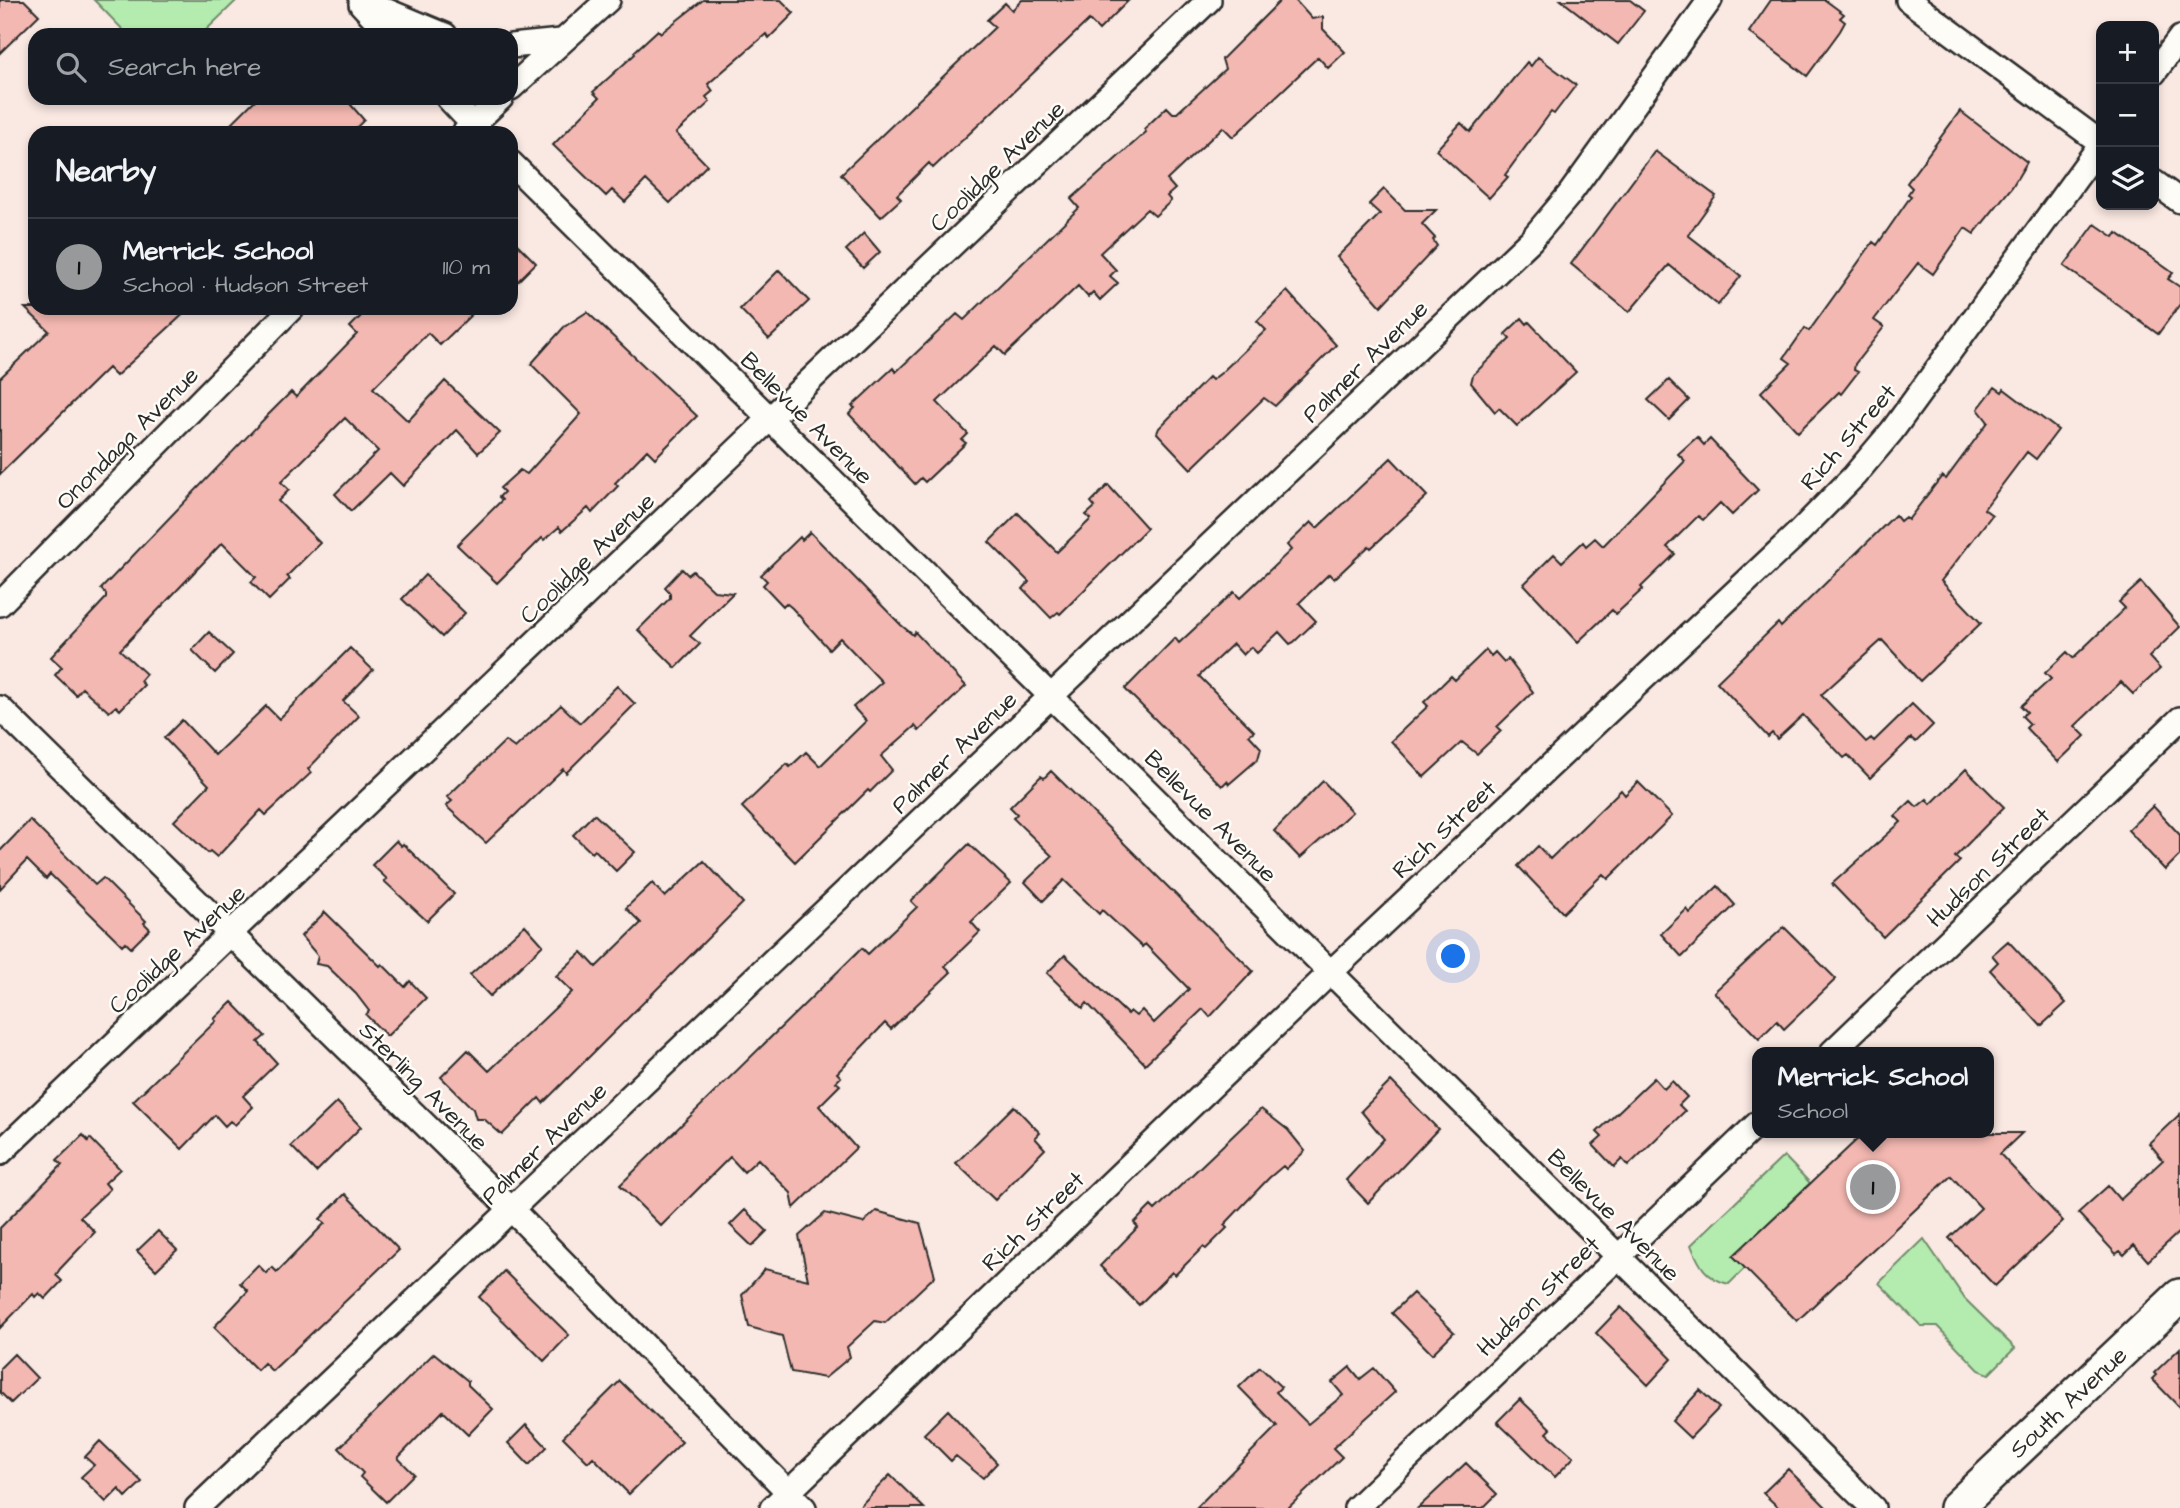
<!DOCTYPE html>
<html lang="en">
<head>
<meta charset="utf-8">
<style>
  body { margin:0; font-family:"Architects Daughter",sans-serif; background:#242831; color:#f1f3f6 }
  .controls { position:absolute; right:21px; top:21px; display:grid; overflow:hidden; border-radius:14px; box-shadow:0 4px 10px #0003 }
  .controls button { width:63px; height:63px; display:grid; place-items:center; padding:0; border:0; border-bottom:2px solid #363941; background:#171b24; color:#f1f3f6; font:35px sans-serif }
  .you { position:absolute; left:1454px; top:957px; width:24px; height:24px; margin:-18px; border:5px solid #fff; border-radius:50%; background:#1a73e8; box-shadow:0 0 0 10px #1a73e833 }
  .badge { display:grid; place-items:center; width:46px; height:46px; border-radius:50%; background:#98999b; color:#111; font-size:23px; font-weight:700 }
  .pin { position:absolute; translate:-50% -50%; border:4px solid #fff; box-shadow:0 2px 7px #0006 }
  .popup { position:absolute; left:1752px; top:1047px; width:242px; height:91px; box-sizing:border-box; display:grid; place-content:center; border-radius:14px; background:#171b24; filter:drop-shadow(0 2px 5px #0005); font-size:23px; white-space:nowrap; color:#9ea1a6 }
  .popup b { font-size:26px; color:#f1f3f6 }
  .popup::after { content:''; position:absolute; left:50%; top:100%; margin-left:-14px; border:14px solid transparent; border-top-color:#171b24 }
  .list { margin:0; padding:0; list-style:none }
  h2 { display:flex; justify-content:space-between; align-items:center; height:91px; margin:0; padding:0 28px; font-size:30px }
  h2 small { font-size:23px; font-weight:400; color:#9ea1a6 }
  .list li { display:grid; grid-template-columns:46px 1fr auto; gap:21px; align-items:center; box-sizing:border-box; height:98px; padding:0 28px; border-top:2px solid #363941 }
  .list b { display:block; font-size:26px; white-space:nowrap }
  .list p { margin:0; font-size:23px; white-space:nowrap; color:#9ea1a6 }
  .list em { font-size:23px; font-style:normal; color:#9ea1a6 }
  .icon { flex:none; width:38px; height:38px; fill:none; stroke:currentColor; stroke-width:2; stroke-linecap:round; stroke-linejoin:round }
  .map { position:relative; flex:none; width:2180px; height:1508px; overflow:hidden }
  .search { position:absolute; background:#171b24; box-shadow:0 4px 10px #0003; left:28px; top:28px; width:490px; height:77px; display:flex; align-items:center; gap:18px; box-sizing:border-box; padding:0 24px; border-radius:21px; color:#9ea1a6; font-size:26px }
  .panel { position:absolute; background:#171b24; box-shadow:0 4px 10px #0003; left:28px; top:126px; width:490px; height:189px; border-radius:21px }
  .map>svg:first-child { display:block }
  .green { fill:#b4ebae; stroke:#708b6c; stroke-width:2 }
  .building { fill:#f3b8b1; stroke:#2b2b2b; stroke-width:2 }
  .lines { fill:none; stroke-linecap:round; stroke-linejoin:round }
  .minor-casing { stroke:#2b2b2b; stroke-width:28 }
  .secondary-casing { stroke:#2b2b2b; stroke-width:38 }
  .minor { stroke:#fdfcf7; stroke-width:23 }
  .secondary { stroke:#fdfcf7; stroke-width:33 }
  .labels { text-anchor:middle; stroke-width:5; stroke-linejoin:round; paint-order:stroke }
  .street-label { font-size:24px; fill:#2b2b2b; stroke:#fdfcf7 }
</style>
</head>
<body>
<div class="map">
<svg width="2180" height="1508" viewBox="0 0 2180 1508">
  <rect width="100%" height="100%" fill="#fae8e2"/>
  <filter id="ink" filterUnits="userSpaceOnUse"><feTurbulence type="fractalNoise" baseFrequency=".0143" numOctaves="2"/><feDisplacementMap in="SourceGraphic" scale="14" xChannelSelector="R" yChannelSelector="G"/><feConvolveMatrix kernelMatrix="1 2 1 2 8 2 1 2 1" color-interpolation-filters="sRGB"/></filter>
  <g filter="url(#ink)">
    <path class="green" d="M 94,0 L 237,0 L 201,35 L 128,35 Z
      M 1784,1156 L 1810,1183 L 1734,1256 L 1745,1268 L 1729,1284 C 1706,1279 1699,1265 1691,1245 Z
      M 1924,1239 L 1965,1299 L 2015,1348 L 1989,1374 L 1979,1370 L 1937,1326 L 1921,1326 L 1879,1283 Z"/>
    <path class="building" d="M 0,0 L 24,0 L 39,15 L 0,53 Z
      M 703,0 L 781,0 L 794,13 L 769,38 L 766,34 L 708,84 L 713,91 L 706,97 L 710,102 L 676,133 L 707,165 L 670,203 L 646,180 L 625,202 L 612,190 L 606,196 L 553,145 L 599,98 L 593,92 L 635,54 L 634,52 L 658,30 L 661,33 Z
      M 1022,0 L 1129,0 L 1099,30 L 1089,20 L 933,168 L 929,163 L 897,195 L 901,199 L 881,217 L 841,174 L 995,27 L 987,20 L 1005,3 L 1012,10 Z
      M 1281,0 L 1295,0 L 1312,19 L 1323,17 L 1323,29 L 1345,52 L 1328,68 L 1318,57 L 1233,137 L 1223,127 L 1167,180 L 1175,189 L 1167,196 L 1171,201 L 1155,216 L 1147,209 L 1100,253 L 1116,270 L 1110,276 L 1118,283 L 1100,300 L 1093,292 L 1088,297 L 1078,286 L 1005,355 L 996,346 L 937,402 L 968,434 L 962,440 L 966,443 L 925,482 L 921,478 L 915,484 L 849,414 L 855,408 L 852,406 L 893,368 L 896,372 L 957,314 L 964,320 L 1079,208 L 1071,199 L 1146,132 L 1144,129 L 1167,107 L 1173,113 L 1177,113 L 1225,69 L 1222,59 Z
      M 1561,0 L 1630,0 L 1644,11 L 1618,44 Z
      M 1771,0 L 1825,0 L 1844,14 L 1840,18 L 1845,22 L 1840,31 L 1807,76 L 1749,32 Z
      M 1538,57 L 1576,85 L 1554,114 L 1551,112 L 1505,175 L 1508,177 L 1489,198 L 1436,150 L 1461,123 L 1470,132 L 1527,62 L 1531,66 Z
      M 257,98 L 345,98 L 364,120 L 351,133 L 222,133 Z
      M 1960,111 L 2027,162 L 2012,187 L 1974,234 L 1965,228 L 1933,274 L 1918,263 L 1874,320 L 1884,327 L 1855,364 L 1854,370 L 1858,372 L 1841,394 L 1839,392 L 1798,432 L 1761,392 L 1791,363 L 1784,358 L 1805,328 L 1809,331 L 1873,242 L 1877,245 L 1911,196 L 1908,194 L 1912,188 L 1907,183 Z
      M 1655,151 L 1716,196 L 1688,235 L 1741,276 L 1718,305 L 1669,265 L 1629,312 L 1571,264 Z
      M 1384,189 L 1405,210 L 1436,210 L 1422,224 L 1435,238 L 1433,240 L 1437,246 L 1381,306 L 1337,257 L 1380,214 L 1369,204 Z
      M 2095,224 L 2114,237 L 2117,233 L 2173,273 L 2168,279 L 2180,287 L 2180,304 L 2158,334 L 2064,266 Z
      M 864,233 L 880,252 L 863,268 L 846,250 Z
      M 511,238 L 536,263 L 511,288 Z
      M 779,270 L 809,301 L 769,339 L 740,309 Z
      M 1287,291 L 1336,345 L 1275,406 L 1264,398 L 1191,469 L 1157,433 L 1159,428 L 1209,377 L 1212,380 L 1221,373 L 1266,330 L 1257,321 Z
      M 25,308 L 190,308 L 116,376 L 108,368 L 0,474 L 0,378 L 49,331 Z
      M 369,308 L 478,308 L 440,345 L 428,333 L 373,388 L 408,421 L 445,381 L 500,433 L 478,453 L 457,430 L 403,486 L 390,473 L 351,511 L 335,494 L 378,451 L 345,418 L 281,482 L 289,490 L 278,501 L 320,543 L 287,576 L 290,579 L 269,600 L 251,582 L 256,577 L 222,543 L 120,650 L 146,674 L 140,681 L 144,685 L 120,710 L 116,706 L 109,712 L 82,688 L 76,695 L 55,675 L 62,667 L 51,657 L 106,598 L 106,594 L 101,589 L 266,417 L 291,392 L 296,397 L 298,395 L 357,334 L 350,327 Z
      M 587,312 L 697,416 L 655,458 L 647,450 L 615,483 L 618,486 L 592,513 L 588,508 L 562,531 L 559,527 L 544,540 L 542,538 L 497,583 L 457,545 L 502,500 L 499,497 L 504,492 L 500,488 L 520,470 L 527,474 L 581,414 L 531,364 L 564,327 Z
      M 1522,318 L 1527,324 L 1529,322 L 1576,372 L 1517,426 L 1499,408 L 1495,412 L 1471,383 L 1473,375 L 1510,339 L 1505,334 Z
      M 1669,380 L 1689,400 L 1669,420 L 1648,400 Z
      M 1995,387 L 2002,392 L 2004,389 L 2058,430 L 2036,459 L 2027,452 L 1984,509 L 1992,515 L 1941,581 L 1981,623 L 1920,681 L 1882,640 L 1821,695 L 1866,742 L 1871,738 L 1874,741 L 1912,704 L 1933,725 L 1916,742 L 1911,738 L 1870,778 L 1848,755 L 1844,758 L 1803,715 L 1777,739 L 1772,733 L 1768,737 L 1717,682 L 1778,623 L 1781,627 L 1895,515 L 1900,521 L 1905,517 L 1908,520 L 1942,476 L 1946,479 L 1988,422 L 1978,409 Z
      M 1697,437 L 1704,445 L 1710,439 L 1758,490 L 1732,515 L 1720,503 L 1703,520 L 1698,516 L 1667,547 L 1675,554 L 1641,587 L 1643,589 L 1616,614 L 1612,610 L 1578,642 L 1524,584 L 1554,554 L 1562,562 L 1583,542 L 1586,546 L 1595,538 L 1603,546 L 1685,461 L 1678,454 Z
      M 1391,458 L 1427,496 L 1371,548 L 1369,546 L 1334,579 L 1329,574 L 1299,603 L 1316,621 L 1294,642 L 1290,644 L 1279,632 L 1257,653 L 1251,647 L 1243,655 L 1233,644 L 1199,676 L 1254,731 L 1249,735 L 1261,748 L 1258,759 L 1229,784 L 1227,781 L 1222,786 L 1125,689 L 1175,638 L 1179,643 L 1234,592 L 1240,598 L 1291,550 L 1287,545 L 1311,522 L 1317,528 Z
      M 1108,485 L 1147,528 L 1060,614 L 1058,612 L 1051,618 L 1023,589 L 1029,582 L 989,542 L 1018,513 L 1057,552 L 1091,519 L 1086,515 L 1095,507 L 1091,502 Z
      M 810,532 L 901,625 L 913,635 L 915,632 L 966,686 L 919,731 L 915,726 L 881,756 L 892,770 L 870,792 L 868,790 L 795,862 L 742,807 L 787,764 L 790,767 L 806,752 L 820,766 L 866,721 L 853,707 L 882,682 L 840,638 L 829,649 L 792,608 L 786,603 L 783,606 L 763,585 L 767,581 L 761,575 L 800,537 L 802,540 Z
      M 682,569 L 688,575 L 693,571 L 714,591 L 733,593 L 690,636 L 700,644 L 676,668 L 638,630 L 670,598 L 670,593 L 665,587 Z
      M 425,575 L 465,613 L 442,637 L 402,599 Z
      M 2141,582 L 2180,627 L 2149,657 L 2160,669 L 2133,694 L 2121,682 L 2075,726 L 2085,736 L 2058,762 L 2026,728 L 2030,724 L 2022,716 L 2027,712 L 2021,706 L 2051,679 L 2045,673 L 2067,652 L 2073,658 L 2125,608 L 2119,602 Z
      M 209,632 L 233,654 L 215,673 L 192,650 Z
      M 350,648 L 373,670 L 343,701 L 359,716 L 308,769 L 311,773 L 266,815 L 261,810 L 217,857 L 210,851 L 208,853 L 174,821 L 209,785 L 164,738 L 182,720 L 215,755 L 266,706 L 279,719 Z
      M 1486,650 L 1491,656 L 1495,652 L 1504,662 L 1508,659 L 1533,692 L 1497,727 L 1501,731 L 1477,754 L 1462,742 L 1424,777 L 1391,741 L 1428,706 L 1424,702 L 1451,676 L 1455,680 Z
      M 617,686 L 635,704 L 566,773 L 563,769 L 486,843 L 446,806 L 452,801 L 447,797 L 505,741 L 515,748 L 561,705 L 580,723 Z
      M 1966,769 L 2004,807 L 1955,857 L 1960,861 L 1883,937 L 1832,884 L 1901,822 L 1895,816 L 1911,801 L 1917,807 L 1927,799 L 1931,804 Z
      M 1051,771 L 1253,971 L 1210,1017 L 1203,1009 L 1145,1064 L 1087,1003 L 1083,1008 L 1047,973 L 1065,955 L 1127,1014 L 1130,1011 L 1136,1016 L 1142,1010 L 1154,1023 L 1189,989 L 1145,944 L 1142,947 L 1102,910 L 1099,914 L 1064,880 L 1043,901 L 1025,882 L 1052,856 L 1013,818 L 1017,814 L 1010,807 L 1041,776 L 1044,778 Z
      M 1323,781 L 1352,812 L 1300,858 L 1274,831 Z
      M 1638,782 L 1672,816 L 1608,879 L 1603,874 L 1563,913 L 1518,866 L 1538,846 L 1550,859 L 1621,790 L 1625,795 Z
      M 2153,806 L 2180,835 L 2180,855 L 2165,870 L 2128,830 Z
      M 594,814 L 635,852 L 616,871 L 595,850 L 592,853 L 573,835 Z
      M 30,820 L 95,885 L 103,878 L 146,921 L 144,923 L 150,929 L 131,948 L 125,942 L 122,945 L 50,874 L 46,879 L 27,860 L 0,889 L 0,851 Z
      M 396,841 L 401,846 L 403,844 L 454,894 L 427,921 L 384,881 L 387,879 L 372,865 Z
      M 969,844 L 1011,883 L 971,922 L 980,932 L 945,966 L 951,972 L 891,1029 L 885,1023 L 837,1073 L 841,1077 L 836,1082 L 840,1085 L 819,1106 L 856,1148 L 794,1208 L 791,1193 L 758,1159 L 744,1172 L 730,1157 L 661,1226 L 620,1185 L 862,948 L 868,954 L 917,907 L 911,901 Z
      M 704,861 L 743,903 L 543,1103 L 539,1098 L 502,1135 L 484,1119 L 476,1119 L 473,1109 L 441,1077 L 468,1050 L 489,1071 L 572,992 L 556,976 L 582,952 L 596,967 L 641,923 L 626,908 L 652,883 L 665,897 Z
      M 1718,886 L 1735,905 L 1682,957 L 1661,934 L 1687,909 L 1690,913 Z
      M 325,912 L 380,966 L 382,964 L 405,987 L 410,981 L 426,998 L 387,1036 L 366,1015 L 369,1011 L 356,994 L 327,966 L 316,964 L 318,956 L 301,936 Z
      M 525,925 L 543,945 L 490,996 L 470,975 Z
      M 1784,927 L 1836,979 L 1784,1029 L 1777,1021 L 1759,1039 L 1714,992 Z
      M 2008,941 L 2066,1003 L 2041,1026 L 1990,970 L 1998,962 L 1992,955 Z
      M 232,1002 L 265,1036 L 258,1042 L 277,1063 L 243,1096 L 253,1107 L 235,1125 L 230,1121 L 225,1126 L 215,1115 L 182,1149 L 133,1101 L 216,1021 L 214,1019 Z
      M 1654,1078 L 1664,1089 L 1672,1081 L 1687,1097 L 1679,1105 L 1685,1111 L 1628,1166 L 1622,1159 L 1614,1167 L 1593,1145 L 1602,1137 L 1597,1132 Z
      M 1391,1081 L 1438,1129 L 1368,1203 L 1346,1180 L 1384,1139 L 1361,1111 Z
      M 337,1102 L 361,1127 L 316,1172 L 291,1146 Z
      M 1014,1106 L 1040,1133 L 1035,1138 L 1045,1149 L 995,1200 L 956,1163 Z
      M 1261,1109 L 1288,1130 L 1305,1151 L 1286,1169 L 1283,1166 L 1269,1178 L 1224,1225 L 1227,1228 L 1206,1249 L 1203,1247 L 1175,1275 L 1172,1272 L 1139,1305 L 1100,1266 L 1138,1227 L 1134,1223 L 1151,1206 L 1155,1210 Z
      M 2180,1114 L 2180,1231 L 2148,1261 L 2134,1245 L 2124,1255 L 2120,1251 L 2116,1254 L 2078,1213 L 2108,1186 L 2120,1200 L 2163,1160 L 2149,1143 Z
      M 1864,1133 L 2022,1133 L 2000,1154 L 2063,1221 L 1995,1286 L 1949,1238 L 1981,1208 L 1951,1176 L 1797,1321 L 1733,1256 Z
      M 83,1135 L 88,1141 L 90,1138 L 120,1169 L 105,1183 L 110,1189 L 80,1217 L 95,1232 L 60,1269 L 56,1275 L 62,1281 L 45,1299 L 39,1293 L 35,1297 L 33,1294 L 0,1328 L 0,1228 L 62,1165 L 57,1160 Z
      M 345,1194 L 399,1250 L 272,1371 L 264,1363 L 257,1370 L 214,1327 L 248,1291 L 240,1283 L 258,1265 L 266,1273 L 272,1267 L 277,1272 L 325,1223 L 320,1219 Z
      M 745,1210 L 767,1231 L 752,1246 L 730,1225 Z
      M 876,1211 L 920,1223 L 935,1276 L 885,1323 L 875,1321 L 847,1347 L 850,1357 L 825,1378 L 791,1372 L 782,1336 L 749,1327 L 742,1295 L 765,1269 L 808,1280 L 799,1236 L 825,1213 L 863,1223 Z
      M 158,1231 L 177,1250 L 156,1270 L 137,1251 Z
      M 504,1271 L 569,1335 L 544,1361 L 479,1297 Z
      M 1413,1293 L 1454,1332 L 1432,1354 L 1392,1313 Z
      M 1621,1307 L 1672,1359 L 1648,1385 L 1596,1333 Z
      M 2180,1348 L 2180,1408 L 2152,1379 L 2156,1375 L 2154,1373 Z
      M 434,1353 L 468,1381 L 468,1385 L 493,1409 L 468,1435 L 443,1411 L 398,1458 L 414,1474 L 386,1502 L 360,1477 L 363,1473 L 339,1448 Z
      M 14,1354 L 37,1378 L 11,1403 L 0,1392 L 0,1368 Z
      M 1260,1367 L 1281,1387 L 1276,1392 L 1308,1424 L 1343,1395 L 1332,1382 L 1350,1367 L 1360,1379 L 1374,1368 L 1395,1392 L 1333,1448 L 1342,1457 L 1288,1508 L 1196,1508 L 1277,1426 L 1239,1387 Z
      M 620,1381 L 682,1442 L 629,1494 L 593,1457 L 588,1462 L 563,1437 Z
      M 1700,1390 L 1719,1408 L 1690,1438 L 1672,1421 Z
      M 1520,1399 L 1551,1429 L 1547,1433 L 1574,1457 L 1555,1477 L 1497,1422 Z
      M 948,1410 L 997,1463 L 983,1478 L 956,1456 L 951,1461 L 924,1434 Z
      M 526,1425 L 547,1447 L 529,1465 L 508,1443 Z
      M 100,1441 L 142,1482 L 126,1497 L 119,1489 L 106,1502 L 81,1477 L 94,1465 L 85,1457 Z
      M 1466,1463 L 1497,1494 L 1483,1508 L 1418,1508 Z
      M 1788,1469 L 1827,1508 L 1779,1508 L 1763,1493 Z
      M 890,1475 L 924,1508 L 858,1508 Z"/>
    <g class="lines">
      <g class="minor-casing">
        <path id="minor" d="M 361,0 L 445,35
          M 1908,0 L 2101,143
          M 361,4 L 390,35
          M 511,46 L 561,41
          M 2154,73 L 2180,38
          M 511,88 L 608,0
          M 448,98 L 481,133
          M 464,133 L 501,98
          M 511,163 L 1873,1508
          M 2154,182 L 2180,201
          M 0,604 L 292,308
          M 0,708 L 512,1210 L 804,1508
          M 1832,1052 L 2180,719
          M 0,1153 L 1209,0
          M 197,1508 L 1531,240 L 1569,195 L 1710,0
          M 772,1508 L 1332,971 L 1797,534 L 1854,476 L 1892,431 L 2101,144
          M 1356,1508 L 1758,1123"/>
      </g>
      <g class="secondary-casing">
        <path id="secondary" d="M 1956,1508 L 2180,1296"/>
      </g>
      <use href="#minor" class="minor"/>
      <use href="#secondary" class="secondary"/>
    </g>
  </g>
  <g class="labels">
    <g class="street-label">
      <text transform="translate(997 166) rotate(-44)" y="8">Coolidge Avenue</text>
      <text transform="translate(1365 361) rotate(-44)" y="8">Palmer Avenue</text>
      <text transform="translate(807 418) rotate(45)" y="8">Bellevue Avenue</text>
      <text transform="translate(1848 437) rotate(-49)" y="8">Rich Street</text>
      <text transform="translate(127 438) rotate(-45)" y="8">Onondaga Avenue</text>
      <text transform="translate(587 558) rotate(-44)" y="8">Coolidge Avenue</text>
      <text transform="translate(954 752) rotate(-44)" y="8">Palmer Avenue</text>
      <text transform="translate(1211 816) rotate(45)" y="8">Bellevue Avenue</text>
      <text transform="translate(1444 829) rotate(-43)" y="8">Rich Street</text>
      <text transform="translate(1988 867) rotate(-44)" y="8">Hudson Street</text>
      <text transform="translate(177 949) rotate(-43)" y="8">Coolidge Avenue</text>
      <text transform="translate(424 1086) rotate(45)" y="8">Sterling Avenue</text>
      <text transform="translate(544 1143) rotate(-44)" y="8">Palmer Avenue</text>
      <text transform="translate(1614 1215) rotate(45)" y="8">Bellevue Avenue</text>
      <text transform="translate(1033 1221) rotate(-44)" y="8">Rich Street</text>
      <text transform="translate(1538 1296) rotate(-44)" y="8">Hudson Street</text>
      <text transform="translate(2068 1402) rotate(-43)" y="8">South Avenue</text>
    </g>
  </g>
</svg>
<div class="controls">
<button>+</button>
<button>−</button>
<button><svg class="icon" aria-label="layers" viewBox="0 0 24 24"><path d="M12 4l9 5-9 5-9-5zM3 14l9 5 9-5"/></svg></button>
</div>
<div class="you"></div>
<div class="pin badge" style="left:1873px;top:1187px">1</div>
<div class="popup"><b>Merrick School</b>School</div>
<div class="search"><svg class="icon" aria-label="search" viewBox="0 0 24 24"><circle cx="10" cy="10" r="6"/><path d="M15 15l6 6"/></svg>Search here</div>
<section class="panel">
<h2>Nearby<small></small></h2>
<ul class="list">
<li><span class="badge">1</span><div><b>Merrick School</b><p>School · Hudson Street</p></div><em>110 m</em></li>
</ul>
</section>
</div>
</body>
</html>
